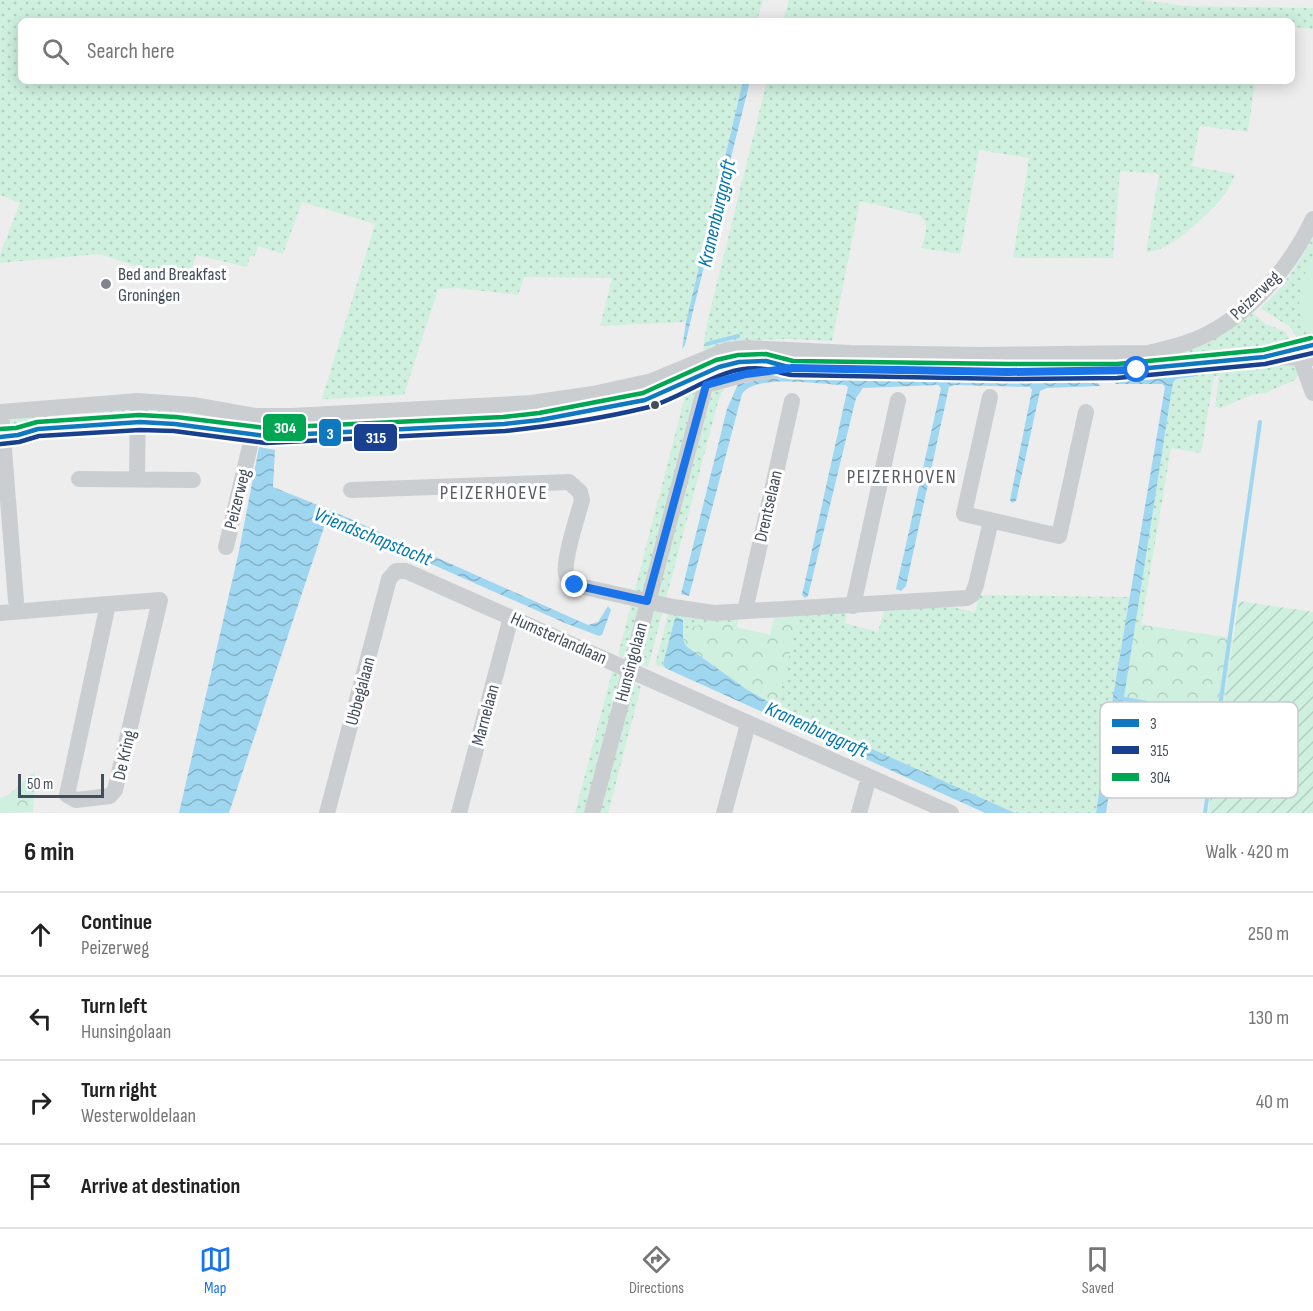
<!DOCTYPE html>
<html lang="en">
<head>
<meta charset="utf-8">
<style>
  body { margin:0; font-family:"Sofia Sans Condensed",sans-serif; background:#f2f2f2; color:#222 }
  .scale { position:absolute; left:18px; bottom:15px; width:86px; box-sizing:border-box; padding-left:6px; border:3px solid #434d5b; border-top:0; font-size:16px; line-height:21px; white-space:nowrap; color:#434d5b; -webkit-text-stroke:4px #fff; paint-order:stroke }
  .stop { position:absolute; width:18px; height:18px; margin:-14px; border:4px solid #1a73e8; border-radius:50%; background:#fff }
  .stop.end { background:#1a73e8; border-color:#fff; box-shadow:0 2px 6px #0008 }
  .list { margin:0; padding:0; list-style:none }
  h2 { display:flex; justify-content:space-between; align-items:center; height:78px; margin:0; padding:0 24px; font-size:26px }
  h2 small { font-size:20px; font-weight:400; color:#767676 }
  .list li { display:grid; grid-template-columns:39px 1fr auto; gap:18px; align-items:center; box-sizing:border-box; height:84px; padding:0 24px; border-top:2px solid #e0e0e0 }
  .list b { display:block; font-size:22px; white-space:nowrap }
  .list p { margin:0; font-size:20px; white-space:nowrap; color:#767676 }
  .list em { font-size:20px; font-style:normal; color:#767676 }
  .icon { flex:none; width:33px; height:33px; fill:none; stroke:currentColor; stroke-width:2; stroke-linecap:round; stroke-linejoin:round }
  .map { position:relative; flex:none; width:1313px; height:813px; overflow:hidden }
  .search { position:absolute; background:#fff; box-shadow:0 3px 15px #0003; left:18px; right:18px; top:18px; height:66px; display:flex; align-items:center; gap:15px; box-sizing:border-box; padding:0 21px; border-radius:9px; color:#767676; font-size:22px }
  .sheet { height:414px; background:#fff }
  nav { display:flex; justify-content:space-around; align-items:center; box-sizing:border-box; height:84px; border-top:2px solid #e0e0e0; background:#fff; font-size:16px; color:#767676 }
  nav a { display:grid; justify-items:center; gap:3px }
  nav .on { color:#1a73e8 }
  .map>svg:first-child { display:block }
  .grass { fill:url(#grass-dots) }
  .forest { fill:url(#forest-crowns) }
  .park { fill:#cff0df }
  .garden { fill:url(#garden-furrows) }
  .water { fill:url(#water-waves) }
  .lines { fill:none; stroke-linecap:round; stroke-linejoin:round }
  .stream { stroke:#9fd7f1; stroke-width:4 }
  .minor { stroke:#cbced1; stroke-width:16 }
  .bus-1-casing { stroke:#fff; stroke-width:9 }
  .bus-2-casing { stroke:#fff; stroke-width:9 }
  .bus-3-casing { stroke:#fff; stroke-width:9 }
  .bus-1 { stroke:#1078be; stroke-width:4.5 }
  .bus-2 { stroke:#19408f; stroke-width:4.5 }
  .bus-3 { stroke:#00a651; stroke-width:4.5 }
  .route { stroke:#1a73e8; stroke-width:8 }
  .poi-dot { fill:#7f858e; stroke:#fff; stroke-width:2 }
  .bus-dot { fill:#434d5b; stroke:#fff; stroke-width:2 }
  .labels { text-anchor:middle; stroke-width:6; stroke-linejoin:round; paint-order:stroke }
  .poi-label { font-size:18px; fill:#434d5b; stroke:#fff; text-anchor:start }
  .street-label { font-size:18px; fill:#434d5b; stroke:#fff }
  .water-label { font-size:20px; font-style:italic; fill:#0077b1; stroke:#fff }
  .neighbourhood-label { font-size:20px; letter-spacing:1.5px; fill:#585b62; stroke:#fff }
  .key { fill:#fff; stroke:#c7cace; stroke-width:1.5 }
  .key-label { font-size:16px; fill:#434d5b }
  .line-badge { stroke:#fff; stroke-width:2 }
  .badge-label { font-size:16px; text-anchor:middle; font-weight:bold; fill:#fff }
</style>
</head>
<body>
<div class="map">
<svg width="1313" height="813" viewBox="0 0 1313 813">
  <defs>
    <pattern id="grass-dots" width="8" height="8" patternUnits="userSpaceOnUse" patternTransform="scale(1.5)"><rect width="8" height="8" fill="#cff0df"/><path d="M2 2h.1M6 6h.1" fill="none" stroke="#b3cfc2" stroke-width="1.8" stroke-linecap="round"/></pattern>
    <pattern id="forest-crowns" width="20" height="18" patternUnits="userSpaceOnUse" patternTransform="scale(1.5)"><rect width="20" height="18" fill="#cff0df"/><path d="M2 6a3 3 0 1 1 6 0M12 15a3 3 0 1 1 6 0" fill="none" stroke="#b3cfc2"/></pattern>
    <pattern id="garden-furrows" width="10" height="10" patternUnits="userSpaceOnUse" patternTransform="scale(1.5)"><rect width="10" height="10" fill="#cff0df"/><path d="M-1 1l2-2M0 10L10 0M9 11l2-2" fill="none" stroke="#b3cfc2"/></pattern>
    <pattern id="water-waves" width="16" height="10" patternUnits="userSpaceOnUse" patternTransform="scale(1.5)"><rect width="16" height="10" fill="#9fd7f1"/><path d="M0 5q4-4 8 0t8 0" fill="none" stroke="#83b1c6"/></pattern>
  </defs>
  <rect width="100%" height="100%" fill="#eeeded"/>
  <path class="grass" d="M 0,0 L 763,0 L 757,21 L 21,21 L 21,81 L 743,81 L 686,322 L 600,326 L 612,278 L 524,277 L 518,295 L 457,288 L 438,289 L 404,395 L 322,399 L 375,224 L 302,202 L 283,254 L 258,246 L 254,257 L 250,256 L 247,267 L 196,255 L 189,277 L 184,281 L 99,254 L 0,263 L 0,254 L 20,203 L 0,195 Z
    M 789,0 L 1142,0 L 1184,6 L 1313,8 L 1313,29 L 1292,27 L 1292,21 L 783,21 Z
    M 767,81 L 1255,81 L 1248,132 L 1200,126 L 1192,166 L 1235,174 C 1232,181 1229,189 1224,195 C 1214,209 1180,240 1164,247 C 1159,250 1152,251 1146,253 L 1159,174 L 1120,171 L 1113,258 L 1013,258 L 1029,158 L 979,150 L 960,254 L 921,248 C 925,236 931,223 919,215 L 860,201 L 832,341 L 786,339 L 731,341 L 705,351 L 703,349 L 707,323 Z
    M 1313,237 L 1313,341 L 1301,343 L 1290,327 L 1260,308 C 1283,289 1299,263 1313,237 Z
    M 1253,313 L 1266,324 L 1286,332 L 1292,346 L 1162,356 L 1197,348 L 1233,328 Z
    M 1284,361 L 1296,365 L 1298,375 L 1295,380 L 1265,393 L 1253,394 L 1221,408 L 1215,407 L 1219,376 L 1214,376 L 1201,453 L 1171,448 L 1141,626 L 1135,624 L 1173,382 L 1176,379 L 1198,376 L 1115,383 L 1115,376 Z
    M 684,374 L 685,377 L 595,406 L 517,418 L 300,430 L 258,430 L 259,424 L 531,407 Z
    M 726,383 L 718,402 L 648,667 L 641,665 L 639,662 L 712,393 Z
    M 698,391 L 626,658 L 618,655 L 685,396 Z
    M 94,409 L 129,409 L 133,416 L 7,426 L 9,420 L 56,412 L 57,422 L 94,418 Z
    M 145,409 L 213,414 L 212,422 L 242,427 L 243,419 L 251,429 L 223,427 L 182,418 L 142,416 Z
    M 979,595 L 1130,597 L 1096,813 L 1015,813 L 774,705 L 780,695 L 799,613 L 847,611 L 845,623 L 878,632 L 885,607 L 942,605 L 975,612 Z
    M 669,610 L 740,616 L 738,622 L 707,623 L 683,630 L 683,620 L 677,617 L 663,664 L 665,668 L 655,665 Z
    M 613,668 L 621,672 L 584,813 L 575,813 Z
    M 634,683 L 641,687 L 608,813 L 599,813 Z"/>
  <path class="forest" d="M 799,613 L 780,695 L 774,705 L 746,689 L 686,646 L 683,639 L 683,630 L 707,623 L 738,622 L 737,627 L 770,635 L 775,614 Z
    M 1135,624 L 1233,638 L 1222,715 L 1123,700 Z
    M 35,771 L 33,812 L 0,813 L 0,798 L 8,795 Z"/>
  <path class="park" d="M 1313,260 L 1313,329 L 1306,330 L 1299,304 L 1306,269 Z"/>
  <path class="garden" d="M 1239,601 L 1313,612 L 1313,813 L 1208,813 Z"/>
  <path class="water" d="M 743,81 L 750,81 L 692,315 L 685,345 L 682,349 L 686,322 Z
    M 1198,374 L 1198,376 L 1176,379 L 1173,382 L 1106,813 L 1096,813 L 1112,703 L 1165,387 L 1162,384 L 1115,384 L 1116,382 Z
    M 770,378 L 1098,383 L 1100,386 L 1047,388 L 1040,391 L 1016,501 L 1012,503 L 1010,500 L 1032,390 L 1030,387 L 954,385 L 949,387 L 906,586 L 901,591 L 896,589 L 941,388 L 938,385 L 863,388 L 856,398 L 808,596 L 805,598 L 802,595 L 848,387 L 845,385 C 821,385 756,373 742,394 L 689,596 L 681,594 L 727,409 L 738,384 Z
    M 259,447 L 275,450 L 273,487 L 330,510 L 588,625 L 598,622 L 608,606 L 611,610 L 602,635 L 599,636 L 565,623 L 327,518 L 229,813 L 179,813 L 239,551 Z
    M 677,617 L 683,620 L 683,639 L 686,646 L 746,689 L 774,705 L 1015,813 L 985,813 L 665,668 L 663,664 L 675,618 Z"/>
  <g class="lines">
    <path class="stream" d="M 707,344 L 738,336
      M 1119,698 L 1209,714
      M 1205,813 L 1260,422"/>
    <path class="minor" d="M 1297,349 L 1313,393
      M 1285,351 L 1313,345
      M 706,385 L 746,374 L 792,368 L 1008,372 L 1117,371 L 1264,357 L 1313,358
      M 990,397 L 964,514 L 1059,536 L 1086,412
      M 0,412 L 138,401 L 193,405 L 255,416 L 292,416 L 531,403 L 593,394 L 652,381 L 727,350 L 747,348 L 851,353 L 983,355 L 1148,353 C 1166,349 1184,345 1201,337 C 1250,315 1290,267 1313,219
      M 1,412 L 16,601
      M 79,479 L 193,480
      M 137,479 L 138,401
      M 351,490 L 569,482 L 580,492 L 582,500 C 578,515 563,560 566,574 C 567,579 571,582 575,585 L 673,607 L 714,613 L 967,598 L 972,595 L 976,585 L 991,521
      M 226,547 L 251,442 L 255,416
      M 160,600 L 115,790 L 110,796 L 76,800 L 67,795 L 108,604 Z
      M 853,606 L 898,400
      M 745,611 L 792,401
      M 0,613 L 108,604
      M 327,813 L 389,579 L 396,571 L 406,571 L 951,813
      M 459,813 L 511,617
      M 592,813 L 709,372 L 739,362 L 777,363
      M 724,813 L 748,724
      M 859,813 L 869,777"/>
    <g class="bus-1-casing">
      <path id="bus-1" d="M 0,437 L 18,435 L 38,429 L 140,422 L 175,424 L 266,436 L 504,424 L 540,420 L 645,400 L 719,367 L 739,362 L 766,361 L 792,368 L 1008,372 L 1117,371 L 1264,357 L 1313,345"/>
    </g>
    <g class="bus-2-casing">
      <path id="bus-2" d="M 1,444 L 19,442 L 39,436 L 140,430 L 174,431 L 266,443 L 505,431 C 551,426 599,419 645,408 C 686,398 720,363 765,369 C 774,370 783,374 792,375 L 1008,379 L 1117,378 L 1265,364 L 1313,353"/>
    </g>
    <g class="bus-3-casing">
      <path id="bus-3" d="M 0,429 L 16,428 L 37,422 L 139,415 L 176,417 L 266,428 L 503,417 L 539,413 L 643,393 L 716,360 L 738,355 L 766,354 L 793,361 L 1008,364 L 1117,364 L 1263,350 L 1311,338"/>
    </g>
    <use href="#bus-1" class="bus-1"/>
    <use href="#bus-2" class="bus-2"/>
    <use href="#bus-3" class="bus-3"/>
  </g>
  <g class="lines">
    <path class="route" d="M 575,585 L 647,601 L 706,385 L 746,374 L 792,368 L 1008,372 L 1137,370"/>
  </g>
  <circle class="poi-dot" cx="106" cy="284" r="6"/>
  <circle class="bus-dot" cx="655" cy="405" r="5"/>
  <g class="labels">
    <g class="poi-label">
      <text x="118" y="280">Bed and Breakfast<tspan x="118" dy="21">Groningen</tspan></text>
    </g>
    <g class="street-label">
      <text transform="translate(1255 295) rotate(-44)" y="6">Peizerweg</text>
      <text transform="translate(237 499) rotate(-76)" y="6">Peizerweg</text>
      <text transform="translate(768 506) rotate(-77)" y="6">Drentselaan</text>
      <text transform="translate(559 638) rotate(24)" y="6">Humsterlandlaan</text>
      <text transform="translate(631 662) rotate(-75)" y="6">Hunsingolaan</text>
      <text transform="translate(360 691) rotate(-75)" y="6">Ubbegalaan</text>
      <text transform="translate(485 715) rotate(-75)" y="6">Marnelaan</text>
      <text transform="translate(124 755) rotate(-77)" y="6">De Kring</text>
    </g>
    <g class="water-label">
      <text transform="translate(716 213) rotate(-77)" y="7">Kranenburggraft</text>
      <text transform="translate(373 536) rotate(22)" y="7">Vriendschapstocht</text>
      <text transform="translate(817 729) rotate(24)" y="7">Kranenburggraft</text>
    </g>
    <g class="neighbourhood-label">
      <text x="902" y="483">PEIZERHOVEN</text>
      <text x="494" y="499">PEIZERHOEVE</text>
    </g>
  </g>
  <rect x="1100" y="702" width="198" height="96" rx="9" class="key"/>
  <rect x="1112" y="719" width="27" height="8" fill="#1078be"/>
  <rect x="1112" y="746" width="27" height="8" fill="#19408f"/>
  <rect x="1112" y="773" width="27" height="8" fill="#00a651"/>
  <g class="key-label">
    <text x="1150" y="729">3</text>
    <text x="1150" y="756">315</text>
    <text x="1150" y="783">304</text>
  </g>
  <g class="line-badge">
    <rect x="262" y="413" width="45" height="29" rx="6" fill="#00a651"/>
    <rect x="318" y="418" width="24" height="29" rx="6" fill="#1078be"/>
    <rect x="353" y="423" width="45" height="29" rx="6" fill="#19408f"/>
  </g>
  <g class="badge-label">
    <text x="285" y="433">304</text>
    <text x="330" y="439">3</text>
    <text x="376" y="443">315</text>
  </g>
</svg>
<div class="scale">50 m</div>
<div class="stop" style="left:1137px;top:370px"></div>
<div class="stop end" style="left:575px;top:585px"></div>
<div class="search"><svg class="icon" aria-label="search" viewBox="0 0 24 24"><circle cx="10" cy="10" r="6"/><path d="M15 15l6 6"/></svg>Search here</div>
</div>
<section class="sheet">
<h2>6 min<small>Walk · 420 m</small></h2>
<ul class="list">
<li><svg class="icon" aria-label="ahead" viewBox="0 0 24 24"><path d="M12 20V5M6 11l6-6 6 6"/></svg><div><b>Continue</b><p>Peizerweg</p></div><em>250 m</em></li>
<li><svg class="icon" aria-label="left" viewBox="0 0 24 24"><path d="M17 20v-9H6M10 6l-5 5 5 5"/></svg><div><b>Turn left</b><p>Hunsingolaan</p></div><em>130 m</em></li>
<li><svg class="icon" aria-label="right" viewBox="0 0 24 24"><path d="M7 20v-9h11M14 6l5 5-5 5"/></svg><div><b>Turn right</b><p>Westerwoldelaan</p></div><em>40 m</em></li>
<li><svg class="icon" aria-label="arrive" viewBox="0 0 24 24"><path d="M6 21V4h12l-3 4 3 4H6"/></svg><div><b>Arrive at destination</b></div></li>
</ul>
</section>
<nav>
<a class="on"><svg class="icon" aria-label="map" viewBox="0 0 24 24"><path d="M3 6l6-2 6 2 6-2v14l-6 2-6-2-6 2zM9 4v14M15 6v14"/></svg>Map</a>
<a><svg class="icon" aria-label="directions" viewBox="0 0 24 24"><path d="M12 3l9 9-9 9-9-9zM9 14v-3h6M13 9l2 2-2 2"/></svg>Directions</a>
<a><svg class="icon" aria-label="saved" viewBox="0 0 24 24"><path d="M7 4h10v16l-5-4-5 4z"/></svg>Saved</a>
</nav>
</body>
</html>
